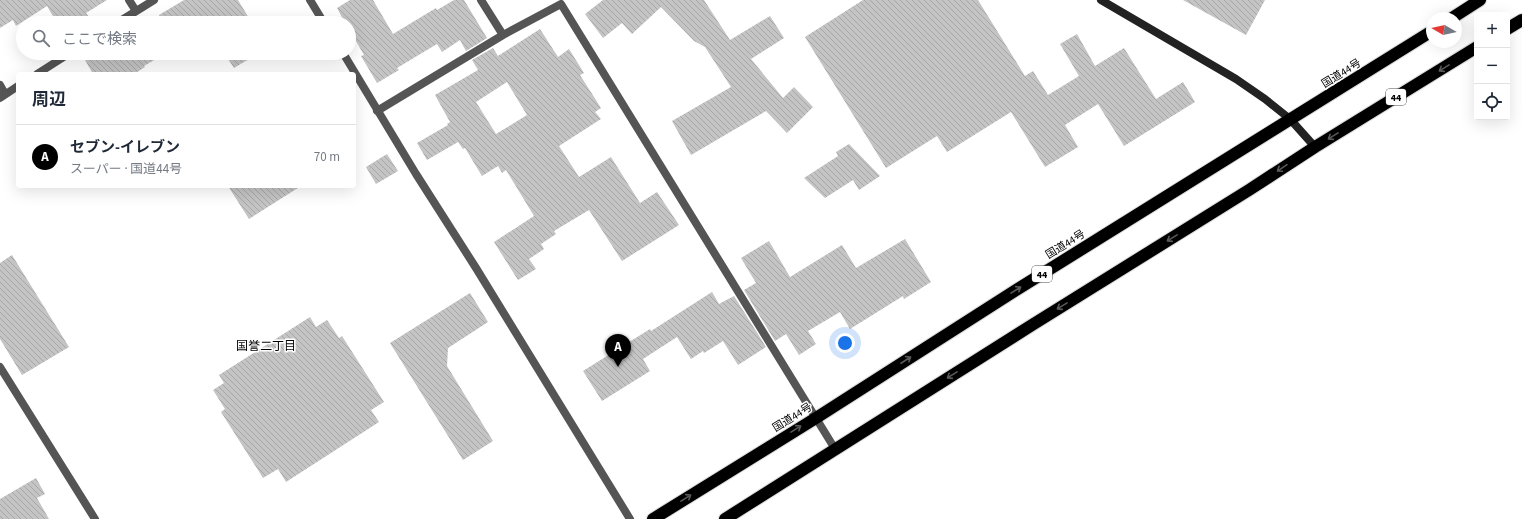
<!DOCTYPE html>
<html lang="ja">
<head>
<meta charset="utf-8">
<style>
  body { margin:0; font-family:"Source Sans 3","Noto Sans JP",sans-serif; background:#f6f6f7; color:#1f2937 }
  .controls { position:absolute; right:12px; top:12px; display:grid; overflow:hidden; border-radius:4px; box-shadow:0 4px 16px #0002 }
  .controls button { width:36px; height:36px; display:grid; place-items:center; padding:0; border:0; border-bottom:1px solid #e0e1e3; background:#fff; color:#1f2937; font:20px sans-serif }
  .compass { position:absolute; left:1426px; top:12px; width:36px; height:36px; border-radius:50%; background:#fff; box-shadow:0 4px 16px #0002; rotate:279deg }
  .you { position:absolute; left:845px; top:343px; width:14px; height:14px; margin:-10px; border:3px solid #fff; border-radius:50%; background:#1a73e8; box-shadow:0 0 0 6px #1a73e833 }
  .badge { display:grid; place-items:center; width:26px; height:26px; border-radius:50%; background:#000; color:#fff; font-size:13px; font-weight:700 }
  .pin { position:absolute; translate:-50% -33px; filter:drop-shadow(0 1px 2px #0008) }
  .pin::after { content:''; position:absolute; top:21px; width:14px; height:12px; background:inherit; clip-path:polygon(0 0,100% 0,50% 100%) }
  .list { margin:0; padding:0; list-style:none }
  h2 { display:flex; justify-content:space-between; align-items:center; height:52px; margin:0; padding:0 16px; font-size:17px }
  h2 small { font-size:13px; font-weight:400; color:#747a83 }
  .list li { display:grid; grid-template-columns:26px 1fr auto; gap:12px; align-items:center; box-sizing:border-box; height:64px; padding:0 16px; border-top:1px solid #e0e1e3 }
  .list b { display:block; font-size:15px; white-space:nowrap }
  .list p { margin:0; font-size:13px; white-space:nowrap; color:#747a83 }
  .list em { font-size:13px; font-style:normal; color:#747a83 }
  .icon { flex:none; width:22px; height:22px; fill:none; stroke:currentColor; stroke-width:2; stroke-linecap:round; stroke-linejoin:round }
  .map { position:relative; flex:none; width:1522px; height:519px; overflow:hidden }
  .search { position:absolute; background:#fff; box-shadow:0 4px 16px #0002; left:16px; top:16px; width:340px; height:44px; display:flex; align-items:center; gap:10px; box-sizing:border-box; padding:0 14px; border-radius:22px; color:#747a83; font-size:15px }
  .panel { position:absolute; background:#fff; box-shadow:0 4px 16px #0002; left:16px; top:72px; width:340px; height:116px; border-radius:4px }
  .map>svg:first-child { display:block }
  .building { fill:url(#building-back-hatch); fill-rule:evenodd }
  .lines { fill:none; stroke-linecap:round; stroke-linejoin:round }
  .highway-casing { stroke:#dbdbdb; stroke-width:14 }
  .street { stroke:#555; stroke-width:8 }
  .secondary { stroke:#222; stroke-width:8 }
  .highway { stroke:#000; stroke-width:12 }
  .oneway { stroke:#595959 }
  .labels { text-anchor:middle; stroke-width:3; stroke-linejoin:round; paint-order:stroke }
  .shield { fill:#fff; stroke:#4c4c4c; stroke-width:1 }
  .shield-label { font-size:10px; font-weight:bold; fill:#000 }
  .street-label { font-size:11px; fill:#000; stroke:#fff }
  .neighbourhood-label { font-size:12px; fill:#000; stroke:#fff }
</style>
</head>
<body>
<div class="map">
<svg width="1522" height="519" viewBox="0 0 1522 519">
  <defs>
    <pattern id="building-back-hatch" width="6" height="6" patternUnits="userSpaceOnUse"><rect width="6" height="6" fill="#c4c4c4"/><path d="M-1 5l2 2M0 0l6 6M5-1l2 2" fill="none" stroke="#a7a7a7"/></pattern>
  </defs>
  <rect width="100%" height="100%" fill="#fff"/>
  <path class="building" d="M 0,0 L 107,0 L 86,13 L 89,17 L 79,23 L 57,23 L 47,6 L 16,26 L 13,20 L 0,28 Z
    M 184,0 L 238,0 L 252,23 L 152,23 L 161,18 L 159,15 Z
    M 350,0 L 373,0 L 393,34 L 436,8 L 437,10 L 454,0 L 464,0 L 487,38 L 466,51 L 460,40 L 442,52 L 437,44 L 397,68 L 399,70 L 377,83 L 361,56 L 364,55 L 349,29 L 349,23 L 345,23 L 337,8 Z
    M 603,0 L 704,0 L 730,40 L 770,16 L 784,38 L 751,59 L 783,98 L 794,87 L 813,107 L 787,133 L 766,111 L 691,155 L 672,121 L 731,87 L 705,47 L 694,41 L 661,7 L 632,34 L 622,23 L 603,38 L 585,14 Z
    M 863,0 L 978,0 L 1025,76 L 1033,71 L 1048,95 L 1079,76 L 1060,44 L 1077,34 L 1095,66 L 1124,48 L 1156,99 L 1183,82 L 1195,102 L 1124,146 L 1098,104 L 1065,125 L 1078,147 L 1045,167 L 1011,112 L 947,152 L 937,136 L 886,168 L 805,37 Z
    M 1183,0 L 1265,0 L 1246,35 Z
    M 540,29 L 558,57 L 569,49 L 584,73 L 580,75 L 601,108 L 595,112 L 601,119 L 559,146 L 579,177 L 611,157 L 640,203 L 657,192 L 679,225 L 622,261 L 589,210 L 554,231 L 556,234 L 541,244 L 544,249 L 529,259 L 536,269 L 518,280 L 494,242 L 534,216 L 506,170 L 502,173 L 498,166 L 482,176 L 465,148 L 463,149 L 458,142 L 427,160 L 417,143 L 448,125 L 447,124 L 450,122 L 435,95 L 478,70 L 472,60 L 493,48 L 498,56 ZM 507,82 L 527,115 L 496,134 L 476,102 Z
    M 81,53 L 166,53 L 144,66 L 145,67 L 134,74 L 93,74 Z
    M 224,53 L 259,53 L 234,68 Z
    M 849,144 L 880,176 L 859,190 L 853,180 L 825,198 L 804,178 L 838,156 L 836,152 Z
    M 387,154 L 398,171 L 376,184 L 366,167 Z
    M 228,186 L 301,186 L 249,219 Z
    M 905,239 L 931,282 L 904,299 L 903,296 L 850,329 L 840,312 L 808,331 L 816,344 L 799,355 L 786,334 L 775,341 L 744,290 L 756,283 L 741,258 L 769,241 L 790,277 L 842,245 L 856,268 Z
    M 12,255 L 69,347 L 22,375 L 0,339 L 0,263 Z
    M 712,292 L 719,304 L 734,296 L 766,347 L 738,365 L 723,341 L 704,353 L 703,351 L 691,359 L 677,337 L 643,359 L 650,371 L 602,401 L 583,371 L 650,329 L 651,331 Z
    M 470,293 L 488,322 L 448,348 L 447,366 L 493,441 L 463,460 L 390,343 Z
    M 310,317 L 316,327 L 327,320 L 339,338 L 342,336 L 384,402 L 371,410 L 379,422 L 286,482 L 278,469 L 263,478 L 221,412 L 225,409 L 213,390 L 224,383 L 219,375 Z
    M 36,478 L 45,494 L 37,498 L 49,519 L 0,519 L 0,499 Z"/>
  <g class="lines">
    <g class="highway-casing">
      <path id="highway" d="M 1452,18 L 1480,0
        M 1507,29 L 1522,20
        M 653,519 L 816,418 L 1013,292 L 1432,31
        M 725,519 L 1032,325 L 1249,190 L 1315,147 L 1477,47"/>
    </g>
    <path class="street" d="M 129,0 L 136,11
      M 310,0 L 324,23
      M 481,0 L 503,35
      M 117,23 L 154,0
      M 343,53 L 416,174 L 476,268 L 630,519
      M 37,74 L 70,53
      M 0,85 L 5,94
      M 0,98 L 18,86
      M 377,111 L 503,35 L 561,4 L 835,449
      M 0,367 L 95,519"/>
    <path class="secondary" d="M 1101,0 L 1236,79 L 1265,99 L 1290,119 L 1315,147"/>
    <use href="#highway" class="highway"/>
  </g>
  <defs><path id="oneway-shaft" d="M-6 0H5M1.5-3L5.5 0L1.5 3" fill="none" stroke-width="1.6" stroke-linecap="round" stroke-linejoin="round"/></defs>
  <g class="oneway">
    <use href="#oneway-shaft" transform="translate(1444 68) rotate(148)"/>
    <use href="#oneway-shaft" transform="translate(1333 136) rotate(148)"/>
    <use href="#oneway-shaft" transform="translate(1282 168) rotate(146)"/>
    <use href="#oneway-shaft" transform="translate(1172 238) rotate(148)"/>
    <use href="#oneway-shaft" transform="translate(1016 290) rotate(-32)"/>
    <use href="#oneway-shaft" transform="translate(1062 306) rotate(148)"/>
    <use href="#oneway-shaft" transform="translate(906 360) rotate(-33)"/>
    <use href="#oneway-shaft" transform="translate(952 375) rotate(148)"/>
    <use href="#oneway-shaft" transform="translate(796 429) rotate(-32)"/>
    <use href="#oneway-shaft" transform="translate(686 498) rotate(-32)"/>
  </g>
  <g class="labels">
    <g class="shield">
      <rect x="1386" y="89" width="20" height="16" rx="3"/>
      <rect x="1032" y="266" width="20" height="16" rx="3"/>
    </g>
    <g class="shield-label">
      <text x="1396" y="101">44</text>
      <text x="1042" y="278">44</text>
    </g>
    <g class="street-label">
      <text transform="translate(1341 73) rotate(-32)" y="4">国道44号</text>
      <text transform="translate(1065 244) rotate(-32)" y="4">国道44号</text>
      <text transform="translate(792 417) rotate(-32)" y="4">国道44号</text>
    </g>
    <g class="neighbourhood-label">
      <text x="266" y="350">国誉二丁目</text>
    </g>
  </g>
</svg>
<div class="controls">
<button>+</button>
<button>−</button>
<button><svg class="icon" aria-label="locate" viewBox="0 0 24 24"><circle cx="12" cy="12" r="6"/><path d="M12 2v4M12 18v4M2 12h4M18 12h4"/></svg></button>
</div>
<svg class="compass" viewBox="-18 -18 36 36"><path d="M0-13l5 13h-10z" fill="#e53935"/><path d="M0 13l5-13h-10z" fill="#747a83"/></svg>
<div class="you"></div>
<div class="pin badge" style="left:618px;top:367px">A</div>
<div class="search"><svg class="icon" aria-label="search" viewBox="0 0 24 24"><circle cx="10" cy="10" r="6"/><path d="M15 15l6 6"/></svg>ここで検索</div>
<section class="panel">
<h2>周辺<small></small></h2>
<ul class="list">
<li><span class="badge">A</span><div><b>セブン-イレブン</b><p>スーパー · 国道44号</p></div><em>70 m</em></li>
</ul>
</section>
</div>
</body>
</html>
